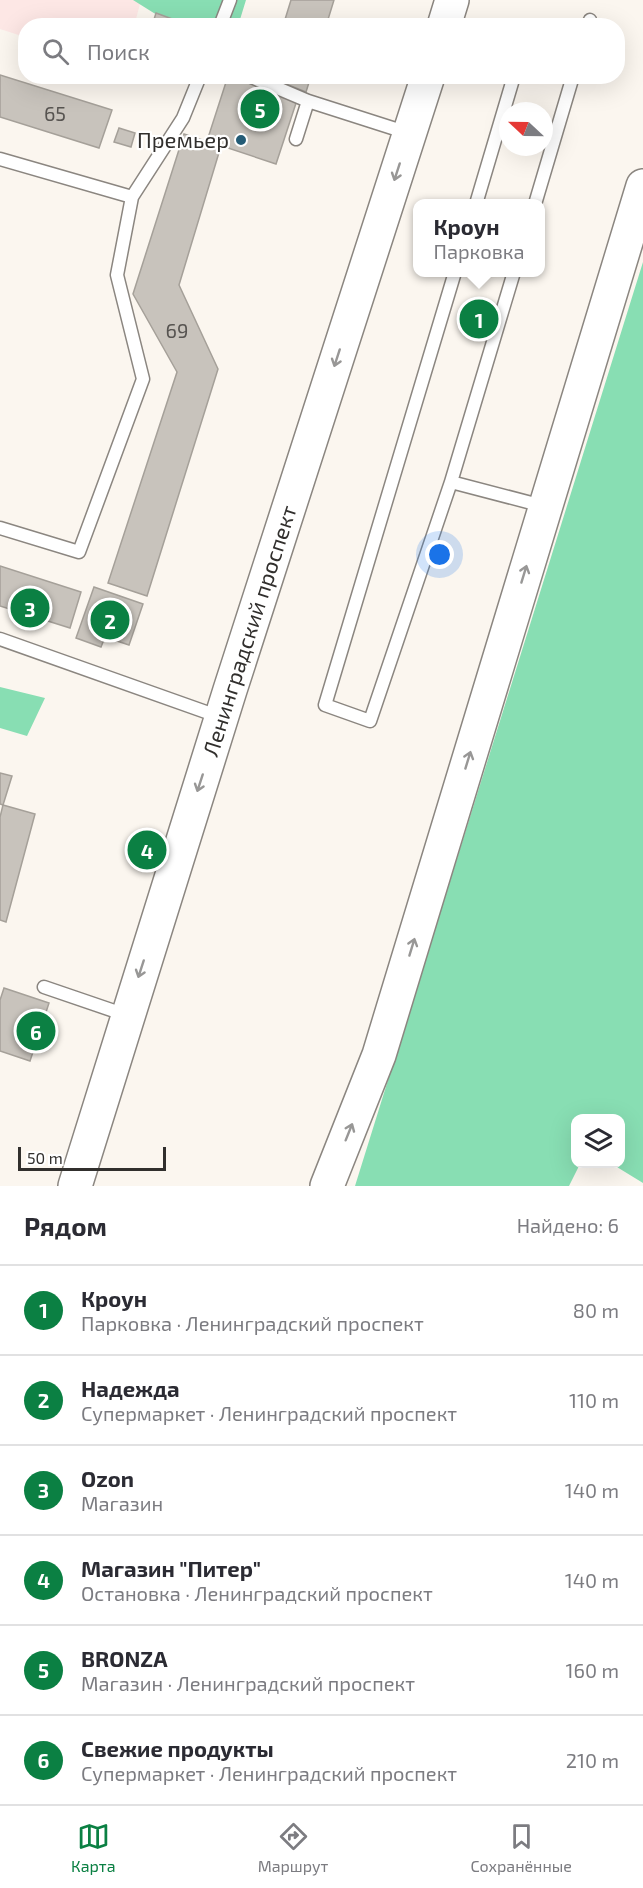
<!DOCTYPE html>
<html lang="ru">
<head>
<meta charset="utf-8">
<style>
  body { margin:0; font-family:"Exo 2",sans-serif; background:#f2f2f3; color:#2b2b33 }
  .controls { position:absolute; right:18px; bottom:18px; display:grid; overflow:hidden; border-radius:12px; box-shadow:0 6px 24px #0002 }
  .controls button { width:54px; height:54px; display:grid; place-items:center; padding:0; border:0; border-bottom:2px solid #e1e1e2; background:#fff; color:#2b2b33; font:30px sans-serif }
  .compass { position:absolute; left:499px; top:102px; width:54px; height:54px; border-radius:50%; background:#fff; box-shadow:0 6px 24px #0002; rotate:292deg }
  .scale { position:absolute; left:18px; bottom:15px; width:148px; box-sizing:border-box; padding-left:6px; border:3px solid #312f2d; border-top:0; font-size:16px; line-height:21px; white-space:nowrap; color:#312f2d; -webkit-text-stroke:4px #fff; paint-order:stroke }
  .you { position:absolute; left:440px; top:555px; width:21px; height:21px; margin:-15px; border:4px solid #fff; border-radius:50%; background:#1a73e8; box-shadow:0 0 0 9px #1a73e833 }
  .badge { display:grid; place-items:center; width:39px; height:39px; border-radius:50%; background:#0b8043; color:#fff; font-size:20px; font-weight:700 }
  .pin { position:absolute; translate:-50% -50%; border:3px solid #fff; box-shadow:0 2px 6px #0006 }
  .popup { position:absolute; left:413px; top:199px; width:132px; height:78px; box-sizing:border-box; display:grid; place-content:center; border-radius:12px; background:#fff; filter:drop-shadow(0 2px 4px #0005); font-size:20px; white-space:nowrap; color:#7c7c81 }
  .popup b { font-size:22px; color:#2b2b33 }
  .popup::after { content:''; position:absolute; left:50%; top:100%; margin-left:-12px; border:12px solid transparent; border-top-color:#fff }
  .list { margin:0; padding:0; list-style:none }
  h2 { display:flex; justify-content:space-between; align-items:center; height:78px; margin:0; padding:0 24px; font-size:26px }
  h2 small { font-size:20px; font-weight:400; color:#7c7c81 }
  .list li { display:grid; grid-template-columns:39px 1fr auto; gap:18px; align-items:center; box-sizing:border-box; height:90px; padding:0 24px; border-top:2px solid #e1e1e2 }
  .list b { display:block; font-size:22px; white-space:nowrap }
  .list p { margin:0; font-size:20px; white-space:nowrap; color:#7c7c81 }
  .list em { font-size:20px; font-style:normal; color:#7c7c81 }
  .icon { flex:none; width:33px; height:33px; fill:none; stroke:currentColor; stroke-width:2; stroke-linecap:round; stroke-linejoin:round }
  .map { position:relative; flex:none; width:643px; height:1186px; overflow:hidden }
  .search { position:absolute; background:#fff; box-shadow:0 6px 24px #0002; left:18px; right:18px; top:18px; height:66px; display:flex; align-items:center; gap:15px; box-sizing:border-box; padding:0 21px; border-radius:24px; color:#7c7c81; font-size:22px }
  .sheet { height:618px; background:#fff }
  nav { display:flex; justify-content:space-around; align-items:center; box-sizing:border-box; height:84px; border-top:2px solid #e1e1e2; background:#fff; font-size:16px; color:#7c7c81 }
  nav a { display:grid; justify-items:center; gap:3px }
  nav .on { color:#0b8043 }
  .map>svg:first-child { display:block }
  .education { fill:#fde7e5 }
  .forest { fill:#88deb3 }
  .building { fill:#c8c3bc; stroke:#a5a099; stroke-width:1.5 }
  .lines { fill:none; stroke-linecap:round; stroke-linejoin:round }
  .lane-casing { stroke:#8b8680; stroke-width:15 }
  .secondary-casing { stroke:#8b8680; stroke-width:36 }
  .lane { stroke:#fff; stroke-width:12 }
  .secondary { stroke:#fff; stroke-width:33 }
  .oneway { stroke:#989796 }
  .poi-dot { fill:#245c76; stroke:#fff; stroke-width:2 }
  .labels { text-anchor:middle; stroke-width:4.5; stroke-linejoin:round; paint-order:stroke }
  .number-label { font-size:20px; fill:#575451 }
  .poi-label { font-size:22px; fill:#312f2d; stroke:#fff; text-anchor:end }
  .street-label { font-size:22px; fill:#312f2d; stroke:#fff }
</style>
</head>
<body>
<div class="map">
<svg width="643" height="1186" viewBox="0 0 643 1186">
  <rect width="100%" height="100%" fill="#fbf6ef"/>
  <path class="education" d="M 0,0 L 141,0 L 136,19 L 120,25 L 26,26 L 25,37 L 0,29 Z"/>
  <path class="forest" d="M 133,0 L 246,0 L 238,26 L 173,25 Z
    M 643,262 L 643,1183 L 612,1164 L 620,1164 L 620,1118 L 576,1118 L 576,1164 L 580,1164 L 569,1186 L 355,1186 Z
    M 0,687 L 45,698 L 27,736 L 0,728 Z"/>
  <path class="building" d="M 291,0 L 334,0 L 326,26 L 283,26 Z
    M 156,13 L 175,20 L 173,26 L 152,26 Z
    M 0,75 L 112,110 L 99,148 L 0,117 Z
    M 228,76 L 255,76 L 300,91 L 276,164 L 207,141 Z
    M 266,76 L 311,76 L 306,92 Z
    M 119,128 L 135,133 L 131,147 L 114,142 Z
    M 184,134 L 221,146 L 179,285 L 218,369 L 147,596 L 108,583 L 177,372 L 133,294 Z
    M 0,566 L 81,592 L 70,628 L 0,606 Z
    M 94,587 L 143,604 L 129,645 L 105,637 L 101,647 L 76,638 Z
    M 0,773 L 12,776 L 3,805 L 0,804 Z
    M 3,805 L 35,814 L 6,922 L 0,920 L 0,817 Z
    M 4,988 L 49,1003 L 30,1061 L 0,1051 L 0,1000 Z"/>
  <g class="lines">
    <g class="lane-casing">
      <path id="lane" d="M 220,26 L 230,0
        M 588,26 L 590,20
        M 249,76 L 308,101 L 408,133
        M 296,139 L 308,101
        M 0,159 L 132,197
        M 476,204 L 514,76
        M 535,204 L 573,76
        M 514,272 L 451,482 L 543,506
        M 451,482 L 370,721 L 325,705 L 455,272
        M 0,528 L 79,552 L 143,379 L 117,275 L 132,197 L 183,118 L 200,76
        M 0,639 L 220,717
        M 44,987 L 126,1015"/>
    </g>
    <g class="secondary-casing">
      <g id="secondary">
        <path d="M 444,26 L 452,0"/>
        <path id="s1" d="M 75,1186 L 230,690 L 428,76"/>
        <path d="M 327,1186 L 379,1055 L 643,186"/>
      </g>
    </g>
    <use href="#lane" class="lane"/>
    <use href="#secondary" class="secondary"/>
  </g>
  <defs><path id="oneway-shaft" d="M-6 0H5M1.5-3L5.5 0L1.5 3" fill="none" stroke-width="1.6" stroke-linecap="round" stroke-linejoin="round" transform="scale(1.5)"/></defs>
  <g class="oneway">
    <use href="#oneway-shaft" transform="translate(397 172) rotate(108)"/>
    <use href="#oneway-shaft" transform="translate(337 358) rotate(108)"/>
    <use href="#oneway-shaft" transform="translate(524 574) rotate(-73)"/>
    <use href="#oneway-shaft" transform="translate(468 760) rotate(-73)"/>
    <use href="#oneway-shaft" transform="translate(200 783) rotate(108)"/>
    <use href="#oneway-shaft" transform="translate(412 947) rotate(-73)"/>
    <use href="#oneway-shaft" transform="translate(141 969) rotate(108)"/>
    <use href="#oneway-shaft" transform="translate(349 1132) rotate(-68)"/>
  </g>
  <circle class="poi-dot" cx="241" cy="140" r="6"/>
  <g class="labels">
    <g class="number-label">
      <text x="55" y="121">65</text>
      <text x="177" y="338">69</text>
    </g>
    <g class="poi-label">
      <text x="229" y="148">Премьер</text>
    </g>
    <g class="street-label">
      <text dy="8" stroke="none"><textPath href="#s1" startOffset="582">Ленинградский проспект</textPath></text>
    </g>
  </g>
</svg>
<div class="controls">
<button><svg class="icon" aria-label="layers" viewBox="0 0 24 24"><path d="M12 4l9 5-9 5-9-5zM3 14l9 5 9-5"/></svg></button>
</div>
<svg class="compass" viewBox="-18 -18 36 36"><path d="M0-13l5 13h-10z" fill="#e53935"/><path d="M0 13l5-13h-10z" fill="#7c7c81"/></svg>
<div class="scale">50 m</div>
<div class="you"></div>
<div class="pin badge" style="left:479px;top:319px">1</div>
<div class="popup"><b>Кроун</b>Парковка</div>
<div class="pin badge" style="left:110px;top:620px">2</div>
<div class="pin badge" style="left:30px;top:608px">3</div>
<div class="pin badge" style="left:147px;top:850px">4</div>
<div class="pin badge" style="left:260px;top:109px">5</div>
<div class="pin badge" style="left:36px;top:1031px">6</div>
<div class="search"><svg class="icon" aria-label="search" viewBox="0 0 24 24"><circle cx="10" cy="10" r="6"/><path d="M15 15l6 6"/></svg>Поиск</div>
</div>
<section class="sheet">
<h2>Рядом<small>Найдено: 6</small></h2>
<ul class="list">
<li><span class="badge">1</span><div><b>Кроун</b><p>Парковка · Ленинградский проспект</p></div><em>80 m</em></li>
<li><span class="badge">2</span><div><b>Надежда</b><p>Супермаркет · Ленинградский проспект</p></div><em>110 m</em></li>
<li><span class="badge">3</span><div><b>Ozon</b><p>Магазин</p></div><em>140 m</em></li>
<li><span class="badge">4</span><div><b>Магазин &quot;Питер&quot;</b><p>Остановка · Ленинградский проспект</p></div><em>140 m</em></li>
<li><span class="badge">5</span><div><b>BRONZA</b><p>Магазин · Ленинградский проспект</p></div><em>160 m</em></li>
<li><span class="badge">6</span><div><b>Свежие продукты</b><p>Супермаркет · Ленинградский проспект</p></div><em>210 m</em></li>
</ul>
</section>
<nav>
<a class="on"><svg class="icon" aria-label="map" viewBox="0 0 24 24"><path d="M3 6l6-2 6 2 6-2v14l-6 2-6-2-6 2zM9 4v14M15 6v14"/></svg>Карта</a>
<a><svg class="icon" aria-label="directions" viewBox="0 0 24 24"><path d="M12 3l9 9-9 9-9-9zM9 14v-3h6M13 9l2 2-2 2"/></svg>Маршрут</a>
<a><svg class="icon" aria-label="saved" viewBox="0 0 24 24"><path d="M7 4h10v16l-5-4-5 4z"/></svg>Сохранённые</a>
</nav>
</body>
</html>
